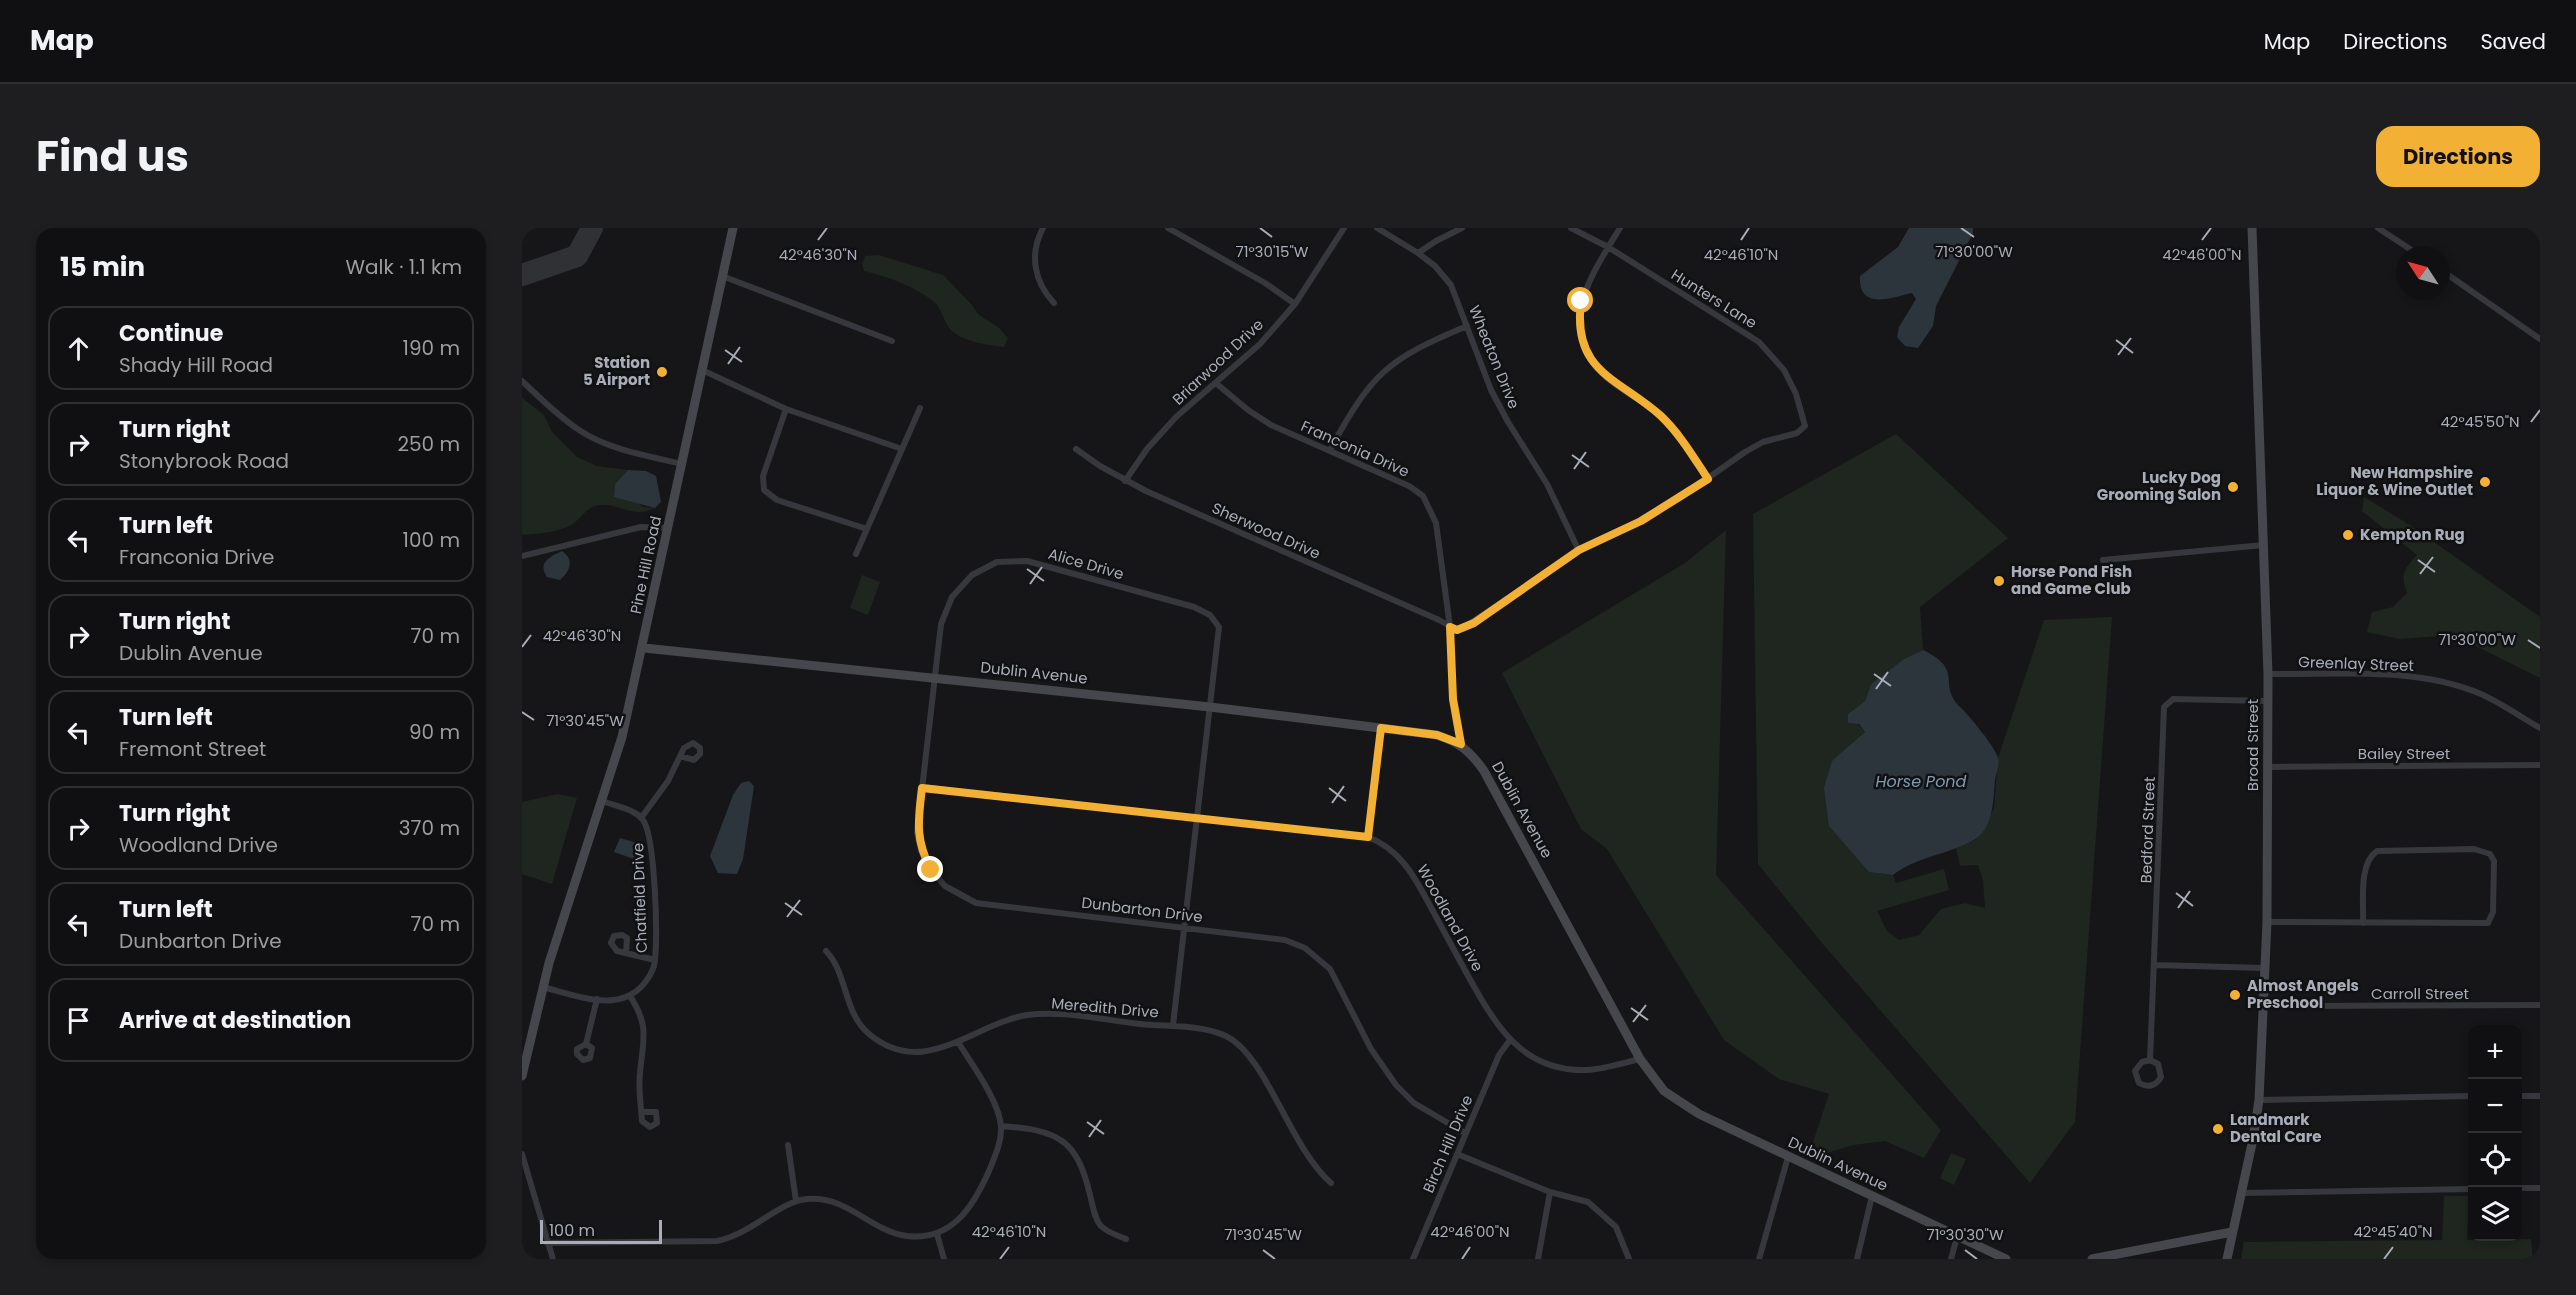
<!DOCTYPE html>
<html lang="en">
<head>
<meta charset="utf-8">
<style>
  body { margin:0; font-family:Poppins,sans-serif; background:#1e1e20; color:#f1f3f6 }
  .controls { position:absolute; right:18px; bottom:18px; display:grid; overflow:hidden; border-radius:12px; box-shadow:0 3px 9px #0003 }
  .controls button { width:54px; height:54px; display:grid; place-items:center; padding:0; border:0; border-bottom:2px solid #303032; background:#101012; color:#f1f3f6; font:30px sans-serif }
  .compass { position:absolute; left:1874px; top:18px; width:54px; height:54px; border-radius:50%; background:#101012; box-shadow:0 3px 9px #0003; rotate:306deg }
  .scale { position:absolute; left:18px; bottom:15px; width:122px; box-sizing:border-box; padding-left:6px; border:3px solid #a8adb8; border-top:0; font-size:16px; line-height:21px; white-space:nowrap; color:#a8adb8; -webkit-text-stroke:4px #111113; paint-order:stroke }
  .stop { position:absolute; width:18px; height:18px; margin:-14px; border:4px solid #f2b134; border-radius:50%; background:#fff }
  .stop.end { background:#f2b134; border-color:#fff; box-shadow:0 2px 6px #0008 }
  .list { margin:0; padding:0; list-style:none }
  h2 { display:flex; justify-content:space-between; align-items:center; height:78px; margin:0; padding:0 24px; font-size:26px }
  h2 small { font-size:20px; font-weight:400; color:#9c9d9f }
  .list li { display:grid; grid-template-columns:39px 1fr auto; gap:18px; align-items:center; box-sizing:border-box; height:84px; margin:0 12px 12px; padding:0 12px; border:2px solid #303032; border-radius:18px }
  .list b { display:block; font-size:22px; white-space:nowrap }
  .list p { margin:0; font-size:20px; white-space:nowrap; color:#9c9d9f }
  .list em { font-size:20px; font-style:normal; color:#9c9d9f }
  .icon { flex:none; width:33px; height:33px; fill:none; stroke:currentColor; stroke-width:2; stroke-linecap:round; stroke-linejoin:round }
  .map { position:relative; flex:none; width:2018px; height:1031px; overflow:hidden; border-radius:18px }
  header { display:flex; align-items:center; gap:36px; box-sizing:border-box; height:84px; padding:0 30px; background:#101012; border-bottom:2px solid #303032 }
  header strong { font-size:28px }
  nav { display:flex; gap:33px; margin-inline-start:auto; font-size:21px }
  .intro { display:flex; align-items:center; justify-content:space-between; box-sizing:border-box; height:144px; padding:0 36px }
  h1 { margin:0; font-size:42px }
  .button { padding:15px 27px; border-radius:18px; background:#f2b134; color:#111; font-size:21px; font-weight:700 }
  main { display:flex; gap:36px; padding:0 36px }
  aside { flex:1; background:#101012; border-radius:18px; box-shadow:0 3px 9px #0003 }
  .map>svg:first-child { display:block }
  .green { fill:#1e261f }
  .water { fill:#2c353c }
  .lines { fill:none; stroke-linecap:round; stroke-linejoin:round }
  .taxiway { stroke:#303135; stroke-width:22 }
  .street { stroke:#37383d; stroke-width:6 }
  .secondary { stroke:#45474d; stroke-width:9 }
  .route { stroke:#f2b134; stroke-width:8 }
  .ticks { fill:none; stroke:#a8adb8; stroke-width:2 }
  .poi-dot { fill:#f2b134; stroke:#111113; stroke-width:2 }
  .labels { text-anchor:middle; stroke-width:5; stroke-linejoin:round; paint-order:stroke }
  .street-label { font-size:15px; fill:#a8adb8; stroke:#111113 }
  .poi-label { font-size:15px; font-weight:bold; fill:#a8adb8; stroke:#111113; text-anchor:start }
  .water-label { font-size:16px; font-style:italic; fill:#7f9bb3; stroke:#111113 }
  .ticks-label { font-size:15px; text-anchor:middle; fill:#a8adb8; stroke:#111113; stroke-width:5; stroke-linejoin:round; paint-order:stroke }
</style>
</head>
<body>
<header>
<strong>Map</strong>
<nav><a>Map</a><a>Directions</a><a>Saved</a></nav>
</header>
<div class="intro"><h1>Find us</h1><a class="button">Directions</a></div>
<main>
<aside>
<h2>15 min<small>Walk · 1.1 km</small></h2>
<ul class="list">
<li><svg class="icon" aria-label="ahead" viewBox="0 0 24 24"><path d="M12 20V5M6 11l6-6 6 6"/></svg><div><b>Continue</b><p>Shady Hill Road</p></div><em>190 m</em></li>
<li><svg class="icon" aria-label="right" viewBox="0 0 24 24"><path d="M7 20v-9h11M14 6l5 5-5 5"/></svg><div><b>Turn right</b><p>Stonybrook Road</p></div><em>250 m</em></li>
<li><svg class="icon" aria-label="left" viewBox="0 0 24 24"><path d="M17 20v-9H6M10 6l-5 5 5 5"/></svg><div><b>Turn left</b><p>Franconia Drive</p></div><em>100 m</em></li>
<li><svg class="icon" aria-label="right" viewBox="0 0 24 24"><path d="M7 20v-9h11M14 6l5 5-5 5"/></svg><div><b>Turn right</b><p>Dublin Avenue</p></div><em>70 m</em></li>
<li><svg class="icon" aria-label="left" viewBox="0 0 24 24"><path d="M17 20v-9H6M10 6l-5 5 5 5"/></svg><div><b>Turn left</b><p>Fremont Street</p></div><em>90 m</em></li>
<li><svg class="icon" aria-label="right" viewBox="0 0 24 24"><path d="M7 20v-9h11M14 6l5 5-5 5"/></svg><div><b>Turn right</b><p>Woodland Drive</p></div><em>370 m</em></li>
<li><svg class="icon" aria-label="left" viewBox="0 0 24 24"><path d="M17 20v-9H6M10 6l-5 5 5 5"/></svg><div><b>Turn left</b><p>Dunbarton Drive</p></div><em>70 m</em></li>
<li><svg class="icon" aria-label="arrive" viewBox="0 0 24 24"><path d="M6 21V4h12l-3 4 3 4H6"/></svg><div><b>Arrive at destination</b></div></li>
</ul>
</aside>
<div class="map">
<svg width="2018" height="1031" viewBox="0 0 2018 1031">
  <rect width="100%" height="100%" fill="#161618"/>
  <path class="green" d="M 357,27 L 421,47 L 450,77 L 456,86 L 477,100 L 486,110 L 482,119 C 466,117 442,114 430,103 C 421,95 421,80 410,72 C 389,57 367,49 342,43 L 340,36 L 343,28 Z
    M 0,170 L 22,187 L 30,204 L 55,229 L 75,238 L 106,242 L 93,256 L 121,279 L 133,280 C 109,292 94,272 73,278 C 65,280 58,291 51,296 C 38,304 16,306 0,307 Z
    M 1374,206 L 1486,310 L 1398,379 L 1401,422 L 1382,431 L 1349,456 L 1343,473 L 1326,486 L 1343,504 L 1329,517 L 1347,644 L 1371,647 L 1374,655 L 1422,641 L 1427,662 L 1355,683 L 1365,703 L 1377,712 L 1397,707 L 1419,681 L 1443,675 L 1463,680 L 1461,652 L 1456,637 L 1438,638 L 1434,620 L 1453,612 L 1464,598 L 1472,580 L 1476,530 L 1522,392 L 1590,389 L 1553,894 L 1508,955 L 1300,715 L 1236,636 L 1231,286 Z
    M 1842,269 L 1888,297 L 2018,389 L 2018,450 L 1932,407 L 1878,411 L 1845,404 L 1850,384 L 1871,379 L 1885,365 C 1878,347 1882,341 1895,327 L 1840,283 Z
    M 1204,302 L 1194,647 L 1419,902 L 1402,930 L 1363,913 L 1331,917 L 1302,926 L 1290,917 L 1307,866 L 1257,851 L 1202,812 L 1085,621 L 1059,601 L 980,445 L 1163,335 Z
    M 340,347 L 358,354 L 346,387 L 328,380 Z
    M 35,566 L 55,570 L 30,656 L 0,646 L 0,574 Z
    M 1429,925 L 1444,931 L 1432,957 L 1418,950 Z
    M 1922,968 L 1947,968 L 1945,1012 L 2009,1011 L 2011,1031 L 1719,1031 L 1722,1014 L 1920,1012 Z"/>
  <path class="water" d="M 1387,0 L 1451,0 L 1451,5 L 1414,78 L 1411,98 L 1396,120 L 1383,118 L 1375,109 L 1377,99 L 1394,71 L 1390,65 C 1371,69 1336,84 1338,48 L 1376,19 Z
    M 106,242 L 124,243 L 134,248 L 139,274 L 133,280 L 92,269 L 93,256 Z
    M 40,323 C 53,332 48,343 38,352 L 25,349 C 15,334 28,329 40,323 Z
    M 1401,422 C 1443,442 1415,456 1438,479 C 1446,486 1474,520 1476,530 C 1478,536 1474,546 1473,552 C 1471,573 1472,602 1450,613 C 1424,627 1394,629 1371,647 L 1347,644 L 1307,598 L 1302,560 L 1310,533 L 1343,504 L 1337,496 L 1326,495 L 1326,486 L 1343,473 L 1349,456 L 1382,431 Z
    M 227,553 L 232,558 L 221,631 L 215,646 L 196,645 L 188,628 L 211,567 L 219,555 Z
    M 98,610 L 118,616 L 112,631 L 92,624 Z"/>
  <g class="lines">
    <path class="taxiway" d="M 0,47 L 55,28 L 70,0"/>
    <path class="street" d="M 521,0 C 507,26 512,54 532,75
      M 646,0 L 743,55 L 773,76
      M 855,0 L 896,25 L 913,38 L 929,57 L 969,162 L 986,194 L 1025,256 L 1057,323
      M 1098,0 C 1068,49 1030,102 1086,151 C 1103,165 1123,174 1139,188 C 1158,206 1172,230 1186,251
      M 1856,0 L 1897,27
      M 896,25 L 914,13 L 940,0
      M 1919,42 L 2018,111
      M 200,48 L 370,113
      M 180,142 L 264,181 L 380,221
      M 0,153 C 18,170 37,189 57,202 C 87,222 126,228 160,236
      M 695,156 L 726,182 L 749,197 L 887,258 L 901,268 L 914,295 L 928,399 L 931,471 L 939,516
      M 264,181 L 241,248 L 242,262 L 255,272 L 345,301
      M 554,221 L 578,238 L 624,263 L 917,392 L 935,402 L 941,400 L 1057,323 L 1119,293 L 1159,269 L 1223,224 L 1241,214 L 1275,205 L 1283,198 L 1274,166 L 1262,142 L 1237,114 L 1086,19 L 1049,0
      M 808,222 C 850,145 864,132 945,98
      M 603,253 L 625,221 L 654,189 L 738,116 L 773,76 L 822,0
      M 334,326 L 398,180
      M 0,328 L 119,299 L 147,300
      M 1581,332 L 1742,317
      M 1746,446 C 1816,447 1893,438 1959,466 C 1979,475 1999,489 2018,500
      M 1747,539 L 2018,537
      M 400,559 L 846,609 C 877,621 891,646 906,674 C 919,698 932,722 945,746 C 973,796 999,844 1065,842 C 1083,841 1101,835 1118,831
      M 119,590 L 146,553 L 162,520 L 171,515 L 178,520 L 178,526 L 172,532 L 158,528
      M 846,609 L 859,500
      M 1745,694 L 1966,695 L 1971,684 L 1972,633 L 1968,626 L 1952,621 L 1855,623 C 1836,636 1842,674 1841,695
      M 304,723 C 326,746 321,784 347,806 C 402,852 451,796 505,787 C 542,782 582,792 618,796 C 646,799 677,796 704,808 C 745,828 768,920 809,955
      M 104,725 L 105,710 L 100,707 L 92,708 L 89,715 L 95,723 L 133,732
      M 1632,737 L 1742,740
      M 20,759 C 46,765 81,780 106,768 C 118,763 128,750 132,738 C 137,717 133,608 121,592 C 113,581 93,578 80,573
      M 108,768 C 128,799 121,811 118,845 C 116,861 119,877 120,893 L 128,899 L 135,895 L 134,884 L 119,884
      M 1741,778 L 2018,777
      M 651,797 L 697,399 L 688,387 L 672,379 L 505,333 L 475,334 L 450,347 L 430,369 L 419,396 L 395,605 L 399,623 L 409,642 L 423,658 L 454,675 L 763,712 L 783,720 L 808,741 L 849,821 L 874,857 L 892,875 L 943,905
      M 64,816 L 70,820 L 68,830 L 61,832 L 55,826 L 55,821 L 64,816 L 75,771
      M 1628,832 L 1636,836 L 1639,849 C 1634,858 1626,860 1617,855 L 1613,843 L 1620,834 L 1628,832 L 1642,479 L 1651,471 L 1746,473
      M 1996,868 L 2018,868
      M 1737,872 L 1950,868
      M 479,898 C 536,902 555,911 568,967 C 571,978 572,990 579,998 C 586,1005 595,1007 604,1011
      M 266,917 L 274,973
      M 0,926 L 31,1031
      M 935,926 L 1028,964 L 1066,974 L 1094,999 L 1107,1031
      M 1996,960 L 2018,960
      M 1720,965 L 1950,961
      M 415,1006 L 422,1031
      M 25,1015 L 195,1013 C 230,1006 256,974 285,971 C 325,967 348,1003 385,1008 C 430,1013 451,979 467,943 C 472,930 480,914 479,899 C 478,874 449,835 436,814
      M 891,1031 L 977,827 L 988,812
      M 1016,1031 L 1028,964
      M 1237,1031 L 1266,929
      M 1335,1031 L 1350,968
      M 1429,1031 L 1435,1009"/>
    <path class="secondary" d="M 122,420 L 688,479 L 915,507 C 937,514 949,524 962,543 L 1118,831 L 1142,863 L 1177,886 L 1484,1031
      M 0,848 L 27,735 L 100,509 L 211,0
      M 1570,1031 L 1710,1004
      M 1705,1031 L 1731,911 L 1737,872 L 1745,694 L 1746,446 L 1730,0"/>
  </g>
  <g class="lines">
    <path class="route" d="M 409,642 C 393,611 396,593 400,560 L 846,609 L 859,500 L 915,507 L 939,516 L 931,471 L 928,399 L 935,402 L 952,395 L 1057,322 L 1119,293 L 1186,251 C 1172,230 1158,206 1139,188 C 1097,150 1050,145 1059,73"/>
  </g>
  <path class="ticks" d="M 738,0 L 750,9M 1439,0 L 1452,9M 296,12 L 305,0M 1219,12 L 1227,0M 1680,12 L 1689,0M 1594,112 L 1611,125M 203,122 L 220,134M 1596,127 L 1609,110M 206,136 L 218,119M 2009,194 L 2018,182M 1050,227 L 1067,239M 1052,241 L 1064,224M 1896,332 L 1913,344M 505,341 L 522,353M 1898,346 L 1911,329M 508,356 L 520,339M 2006,412 L 2018,420M 0,419 L 9,407M 1352,446 L 1369,458M 1354,461 L 1366,444M 0,484 L 12,492M 807,560 L 824,573M 810,575 L 822,558M 1654,665 L 1671,678M 263,675 L 280,687M 1656,680 L 1668,663M 265,689 L 278,672M 1109,780 L 1126,792M 1111,794 L 1124,777M 565,894 L 582,906M 567,909 L 579,892M 741,1022 L 753,1031M 1443,1022 L 1455,1031M 478,1031 L 487,1019M 940,1031 L 948,1019M 1862,1031 L 1871,1019"/>
  <g class="poi-dot">
    <circle cx="140" cy="144" r="6"/>
    <circle cx="1963" cy="254" r="6"/>
    <circle cx="1711" cy="259" r="6"/>
    <circle cx="1826" cy="307" r="6"/>
    <circle cx="1477" cy="353" r="6"/>
    <circle cx="1713" cy="767" r="6"/>
    <circle cx="1696" cy="901" r="6"/>
  </g>
  <g class="labels">
    <g class="street-label">
      <text transform="translate(1192 71) rotate(32)" y="5">Hunters Lane</text>
      <text transform="translate(972 129) rotate(68)" y="5">Wheaton Drive</text>
      <text transform="translate(696 134) rotate(-43)" y="5">Briarwood Drive</text>
      <text transform="translate(833 221) rotate(24)" y="5">Franconia Drive</text>
      <text transform="translate(744 303) rotate(24)" y="5">Sherwood Drive</text>
      <text transform="translate(564 336) rotate(16)" y="5">Alice Drive</text>
      <text transform="translate(124 337) rotate(-78)" y="5">Pine Hill Road</text>
      <text transform="translate(1834 436) rotate(2)" y="5">Greenlay Street</text>
      <text transform="translate(512 445) rotate(6)" y="5">Dublin Avenue</text>
      <text transform="translate(1731 517) rotate(-90)" y="5">Broad Street</text>
      <text x="1882" y="531">Bailey Street</text>
      <text transform="translate(1000 582) rotate(61)" y="5">Dublin Avenue</text>
      <text transform="translate(1626 602) rotate(-88)" y="5">Bedford Street</text>
      <text transform="translate(118 670) rotate(-92)" y="5">Chatfield Drive</text>
      <text transform="translate(620 682) rotate(7)" y="5">Dunbarton Drive</text>
      <text transform="translate(928 690) rotate(61)" y="5">Woodland Drive</text>
      <text x="1898" y="771">Carroll Street</text>
      <text transform="translate(583 780) rotate(5)" y="5">Meredith Drive</text>
      <text transform="translate(926 916) rotate(-67)" y="5">Birch Hill Drive</text>
      <text transform="translate(1316 936) rotate(25)" y="5">Dublin Avenue</text>
    </g>
    <g class="poi-label">
      <text x="128" y="140" text-anchor="end">Station<tspan x="128" dy="17">5 Airport</tspan></text>
      <text x="1951" y="250" text-anchor="end">New Hampshire<tspan x="1951" dy="17">Liquor &amp; Wine Outlet</tspan></text>
      <text x="1699" y="255" text-anchor="end">Lucky Dog<tspan x="1699" dy="17">Grooming Salon</tspan></text>
      <text x="1838" y="312">Kempton Rug</text>
      <text x="1489" y="349">Horse Pond Fish<tspan x="1489" dy="17">and Game Club</tspan></text>
      <text x="1725" y="763">Almost Angels<tspan x="1725" dy="17">Preschool</tspan></text>
      <text x="1708" y="897">Landmark<tspan x="1708" dy="17">Dental Care</tspan></text>
    </g>
    <g class="water-label">
      <text x="1399" y="559">Horse Pond</text>
    </g>
  </g>
  <g class="ticks-label">
    <text x="1452" y="29">71°30'00"W</text>
    <text x="750" y="29">71°30'15"W</text>
    <text x="296" y="32">42°46'30"N</text>
    <text x="1219" y="32">42°46'10"N</text>
    <text x="1680" y="32">42°46'00"N</text>
    <text x="1958" y="199">42°45'50"N</text>
    <text x="60" y="413">42°46'30"N</text>
    <text x="1955" y="417">71°30'00"W</text>
    <text x="63" y="498">71°30'45"W</text>
    <text x="487" y="1009">42°46'10"N</text>
    <text x="948" y="1009">42°46'00"N</text>
    <text x="1871" y="1009">42°45'40"N</text>
    <text x="741" y="1012">71°30'45"W</text>
    <text x="1443" y="1012">71°30'30"W</text>
  </g>
</svg>
<div class="controls">
<button>+</button>
<button>−</button>
<button><svg class="icon" aria-label="locate" viewBox="0 0 24 24"><circle cx="12" cy="12" r="6"/><path d="M12 2v4M12 18v4M2 12h4M18 12h4"/></svg></button>
<button><svg class="icon" aria-label="layers" viewBox="0 0 24 24"><path d="M12 4l9 5-9 5-9-5zM3 14l9 5 9-5"/></svg></button>
</div>
<svg class="compass" viewBox="-18 -18 36 36"><path d="M0-13l5 13h-10z" fill="#e53935"/><path d="M0 13l5-13h-10z" fill="#9c9d9f"/></svg>
<div class="scale">100 m</div>
<div class="stop" style="left:1059px;top:73px"></div>
<div class="stop end" style="left:409px;top:642px"></div>
</div>
</main>
</body>
</html>
